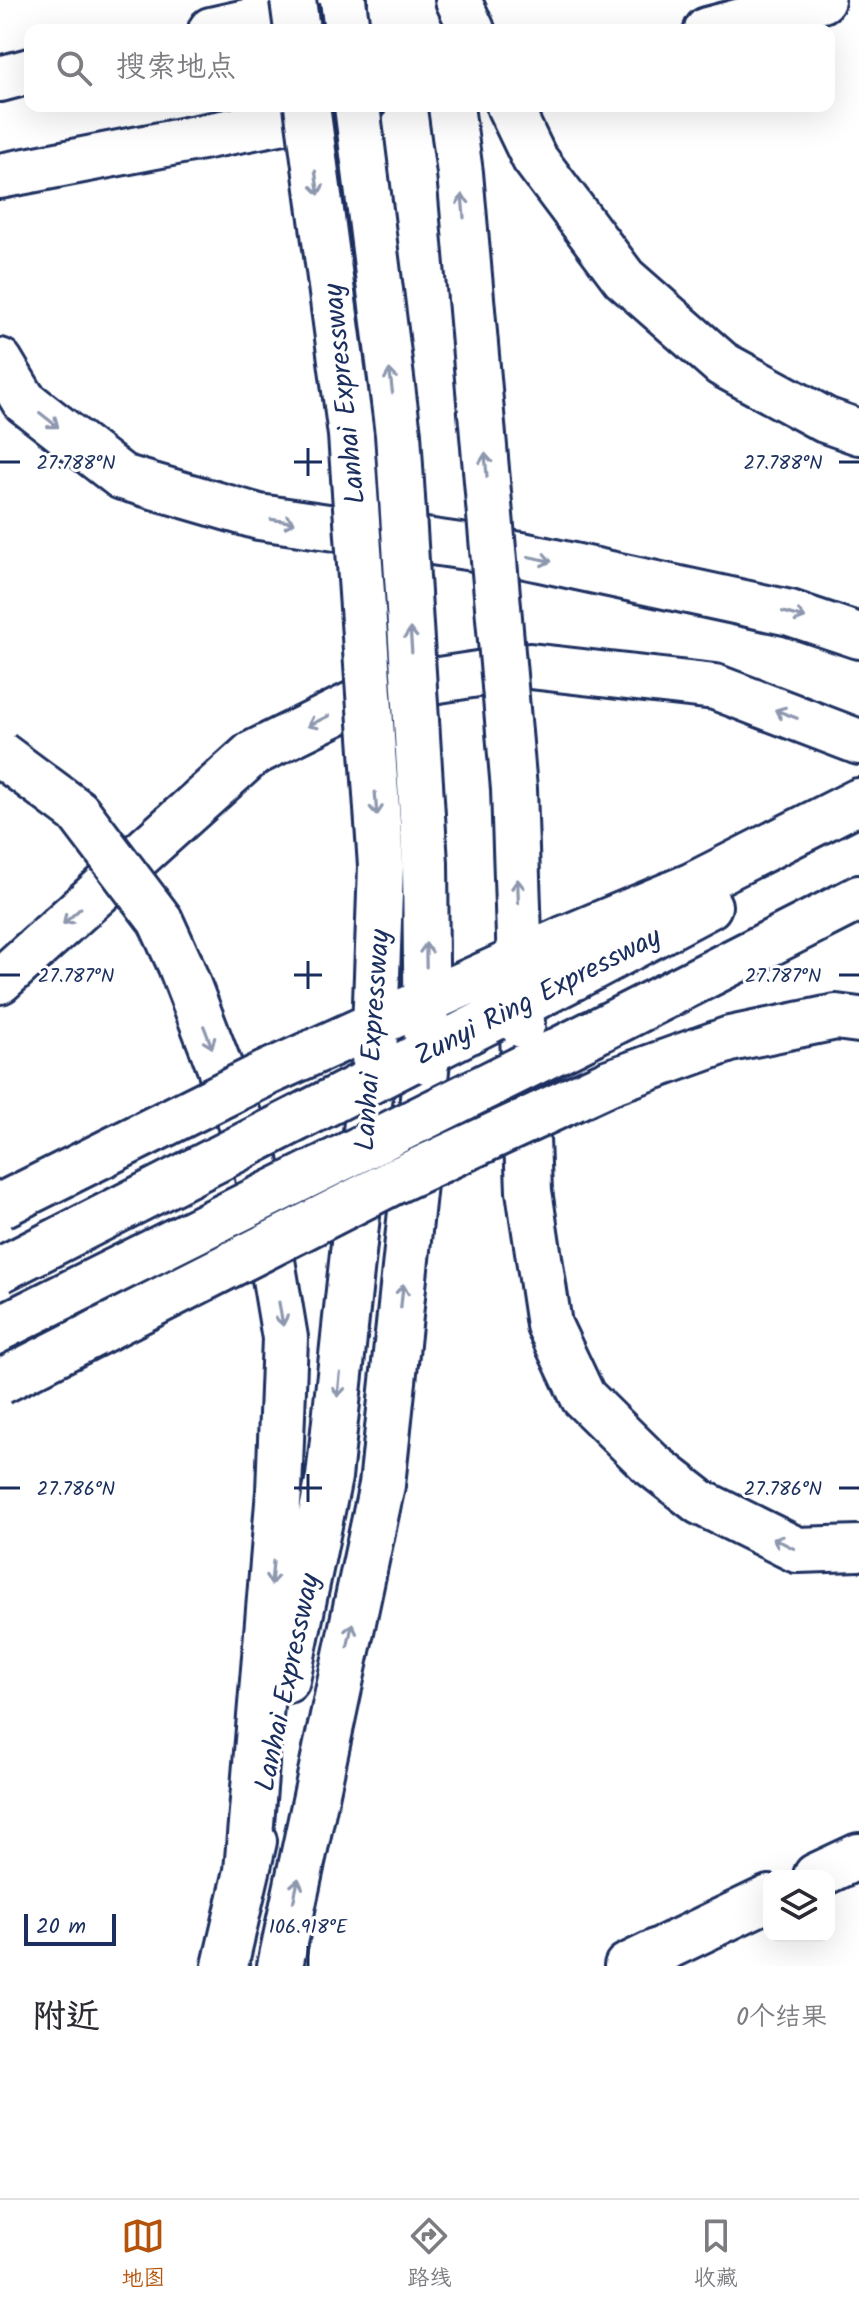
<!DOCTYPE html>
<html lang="zh">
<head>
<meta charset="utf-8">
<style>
  body { margin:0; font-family:Kalam,"LXGW WenKai TC",sans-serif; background:#f2f2f3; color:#2b2b33 }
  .controls { position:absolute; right:24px; bottom:24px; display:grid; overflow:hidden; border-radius:16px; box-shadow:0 8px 32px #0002 }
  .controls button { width:72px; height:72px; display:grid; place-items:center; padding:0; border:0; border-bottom:2px solid #e1e1e2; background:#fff; color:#2b2b33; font:40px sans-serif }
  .scale { position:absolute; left:24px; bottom:20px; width:92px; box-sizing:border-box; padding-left:8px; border:4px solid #1b2f5e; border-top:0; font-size:22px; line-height:28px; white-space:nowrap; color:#1b2f5e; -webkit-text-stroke:6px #fff; paint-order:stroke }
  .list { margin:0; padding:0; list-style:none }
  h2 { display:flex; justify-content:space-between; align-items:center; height:104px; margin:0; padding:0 32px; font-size:34px }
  h2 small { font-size:26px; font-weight:400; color:#7c7c81 }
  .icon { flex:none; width:44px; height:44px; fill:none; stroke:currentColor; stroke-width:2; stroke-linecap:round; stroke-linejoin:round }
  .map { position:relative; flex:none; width:859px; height:1966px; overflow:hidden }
  .search { position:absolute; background:#fff; box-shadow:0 8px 32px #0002; left:24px; right:24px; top:24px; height:88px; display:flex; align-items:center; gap:20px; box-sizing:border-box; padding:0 28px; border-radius:16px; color:#7c7c81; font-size:30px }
  .sheet { height:232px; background:#fff }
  nav { display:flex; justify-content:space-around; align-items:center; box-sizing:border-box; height:112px; border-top:2px solid #e1e1e2; background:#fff; font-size:22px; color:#7c7c81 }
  nav a { display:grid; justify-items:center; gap:4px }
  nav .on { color:#b45309 }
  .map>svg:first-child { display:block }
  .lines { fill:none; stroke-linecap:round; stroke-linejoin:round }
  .secondary-casing { stroke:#1b2f5e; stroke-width:50 }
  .highway-casing { stroke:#1b2f5e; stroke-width:50 }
  .secondary { stroke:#fff; stroke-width:44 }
  .highway { stroke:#fff; stroke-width:44 }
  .highway-bridge-casing { stroke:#1b2f5e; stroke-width:50; stroke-linecap:butt }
  .highway-bridge { stroke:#fff; stroke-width:44 }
  .oneway { stroke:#8d97ae }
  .ticks { fill:none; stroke:#1b2f5e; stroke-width:3 }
  .labels { text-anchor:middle; stroke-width:6; stroke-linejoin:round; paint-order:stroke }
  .street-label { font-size:28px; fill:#1b2f5e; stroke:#fff }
  .ticks-label { font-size:20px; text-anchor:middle; fill:#1b2f5e; stroke:#fff; stroke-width:6; stroke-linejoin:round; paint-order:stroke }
</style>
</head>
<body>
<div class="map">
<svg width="859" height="1966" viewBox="0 0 859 1966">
  <rect width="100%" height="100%" fill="#fff"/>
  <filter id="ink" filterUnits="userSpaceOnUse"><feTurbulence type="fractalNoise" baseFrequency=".0125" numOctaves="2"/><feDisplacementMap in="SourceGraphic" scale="16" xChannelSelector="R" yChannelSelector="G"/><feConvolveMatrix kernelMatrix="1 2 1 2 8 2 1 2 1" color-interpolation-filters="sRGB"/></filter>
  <g filter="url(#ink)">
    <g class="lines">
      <g class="secondary-casing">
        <path id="secondary" d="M 211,30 L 344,0
          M 707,30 L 822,0
          M 0,79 L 30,71
          M 0,176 L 362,106"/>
      </g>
      <g class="highway-casing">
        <path id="highway" d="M 458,0 L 472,30
          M 509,106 L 534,158 L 624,278 L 722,364 L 825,420 L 859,432
          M 0,361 L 24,401 L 122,477 L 259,517 L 522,555 L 790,613 L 859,636
          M 566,938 L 693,885 L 859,801
          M 180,964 L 255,1159 L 285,1338 L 279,1491 L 247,1871
          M 573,978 L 709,906
          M 0,981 L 252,754 L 386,688 L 530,666 L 715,687 L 859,742
          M 523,1033 L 529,1191 L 549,1325 L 583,1397 L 650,1463 L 700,1502 L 797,1550 L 859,1548
          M 593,1033 L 859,898
          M 610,1082 L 730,1039 L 836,1017 L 859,1020
          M 287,1680 L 329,1477 L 374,1057
          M 816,1876 L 859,1856
          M 225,1966 L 254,1841
          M 280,1966 L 382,1485 L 427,1061
          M 627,1966 L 769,1898"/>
      </g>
      <use href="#secondary" class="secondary"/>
      <use href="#highway" class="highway"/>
      <g class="highway-bridge-casing">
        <path id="highway-bridge" d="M 293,0 L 297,30
          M 343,0 L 347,30
          M 307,106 L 351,435 L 381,866 L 374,1057
          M 357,106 L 398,434 L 425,863 L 427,1061
          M 451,106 L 460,173 L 514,789 L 522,1025
          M 0,754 L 78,812 L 160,920 L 180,964
          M 0,1206 L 267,1073 L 566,938
          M 0,1270 L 573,978
          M 0,1328 L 593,1033
          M 0,1382 L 395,1181 L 610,1082"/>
      </g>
      <use href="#highway-bridge" class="highway-bridge"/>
    </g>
    <defs><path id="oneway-shaft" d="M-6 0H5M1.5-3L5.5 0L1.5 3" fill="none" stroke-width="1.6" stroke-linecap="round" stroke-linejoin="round" transform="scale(2)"/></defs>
    <g class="oneway">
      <use href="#oneway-shaft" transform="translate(317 183) rotate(82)"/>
      <use href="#oneway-shaft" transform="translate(463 206) rotate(-95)"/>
      <use href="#oneway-shaft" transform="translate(391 381) rotate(-97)"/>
      <use href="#oneway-shaft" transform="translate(49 420) rotate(38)"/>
      <use href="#oneway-shaft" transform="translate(486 465) rotate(-95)"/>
      <use href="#oneway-shaft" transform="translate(283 521) rotate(8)"/>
      <use href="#oneway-shaft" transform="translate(540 559) rotate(12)"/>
      <use href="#oneway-shaft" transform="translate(794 615) rotate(16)"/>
      <use href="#oneway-shaft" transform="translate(411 640) rotate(-94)"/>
      <use href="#oneway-shaft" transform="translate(786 714) rotate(-159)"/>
      <use href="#oneway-shaft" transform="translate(318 721) rotate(154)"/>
      <use href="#oneway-shaft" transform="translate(376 804) rotate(86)"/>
      <use href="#oneway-shaft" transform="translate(518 891) rotate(-92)"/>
      <use href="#oneway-shaft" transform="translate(72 916) rotate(138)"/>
      <use href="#oneway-shaft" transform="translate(426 955) rotate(-91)"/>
      <use href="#oneway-shaft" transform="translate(208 1037) rotate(69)"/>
      <use href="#oneway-shaft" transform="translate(402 1296) rotate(-84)"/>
      <use href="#oneway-shaft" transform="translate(281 1314) rotate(80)"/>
      <use href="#oneway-shaft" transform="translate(339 1385) rotate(96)"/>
      <use href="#oneway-shaft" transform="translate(783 1543) rotate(-153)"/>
      <use href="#oneway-shaft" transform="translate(272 1573) rotate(95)"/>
      <use href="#oneway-shaft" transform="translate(350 1635) rotate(-78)"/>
      <use href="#oneway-shaft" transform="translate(296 1890) rotate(-78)"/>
    </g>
  </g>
  <path class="ticks" d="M 308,448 L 308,476M 0,462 L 20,462M 294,462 L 322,462M 839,462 L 859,462M 308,961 L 308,989M 0,975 L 20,975M 294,975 L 322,975M 839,975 L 859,975M 308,1474 L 308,1502M 0,1488 L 20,1488M 294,1488 L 322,1488M 839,1488 L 859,1488M 308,1946 L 308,1966"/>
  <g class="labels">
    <g class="street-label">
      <text transform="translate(343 394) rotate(-96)" y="10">Lanhai Expressway</text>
      <text transform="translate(537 995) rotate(-27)" y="10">Zunyi Ring Expressway</text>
      <text transform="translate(371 1040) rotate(-86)" y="10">Lanhai Expressway</text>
      <text transform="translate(286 1682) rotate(-78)" y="10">Lanhai Expressway</text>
    </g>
  </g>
  <g class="ticks-label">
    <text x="76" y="469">27.788°N</text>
    <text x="783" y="469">27.788°N</text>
    <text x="76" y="982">27.787°N</text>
    <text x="783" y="982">27.787°N</text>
    <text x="76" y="1495">27.786°N</text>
    <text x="783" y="1495">27.786°N</text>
    <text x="308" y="1933">106.918°E</text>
  </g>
</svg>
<div class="controls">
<button><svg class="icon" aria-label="layers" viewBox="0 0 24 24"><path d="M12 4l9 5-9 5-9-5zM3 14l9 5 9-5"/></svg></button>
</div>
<div class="scale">20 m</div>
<div class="search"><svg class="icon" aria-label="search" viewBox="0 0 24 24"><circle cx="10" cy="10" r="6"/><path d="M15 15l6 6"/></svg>搜索地点</div>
</div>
<section class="sheet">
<h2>附近<small>0个结果</small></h2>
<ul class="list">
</ul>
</section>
<nav>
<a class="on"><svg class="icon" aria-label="map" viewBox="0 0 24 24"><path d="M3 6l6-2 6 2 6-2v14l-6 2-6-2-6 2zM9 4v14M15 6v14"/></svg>地图</a>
<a><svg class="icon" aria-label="directions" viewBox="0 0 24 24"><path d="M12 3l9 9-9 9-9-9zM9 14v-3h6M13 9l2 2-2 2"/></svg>路线</a>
<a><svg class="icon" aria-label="saved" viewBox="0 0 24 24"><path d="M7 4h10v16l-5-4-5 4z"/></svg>收藏</a>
</nav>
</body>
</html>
